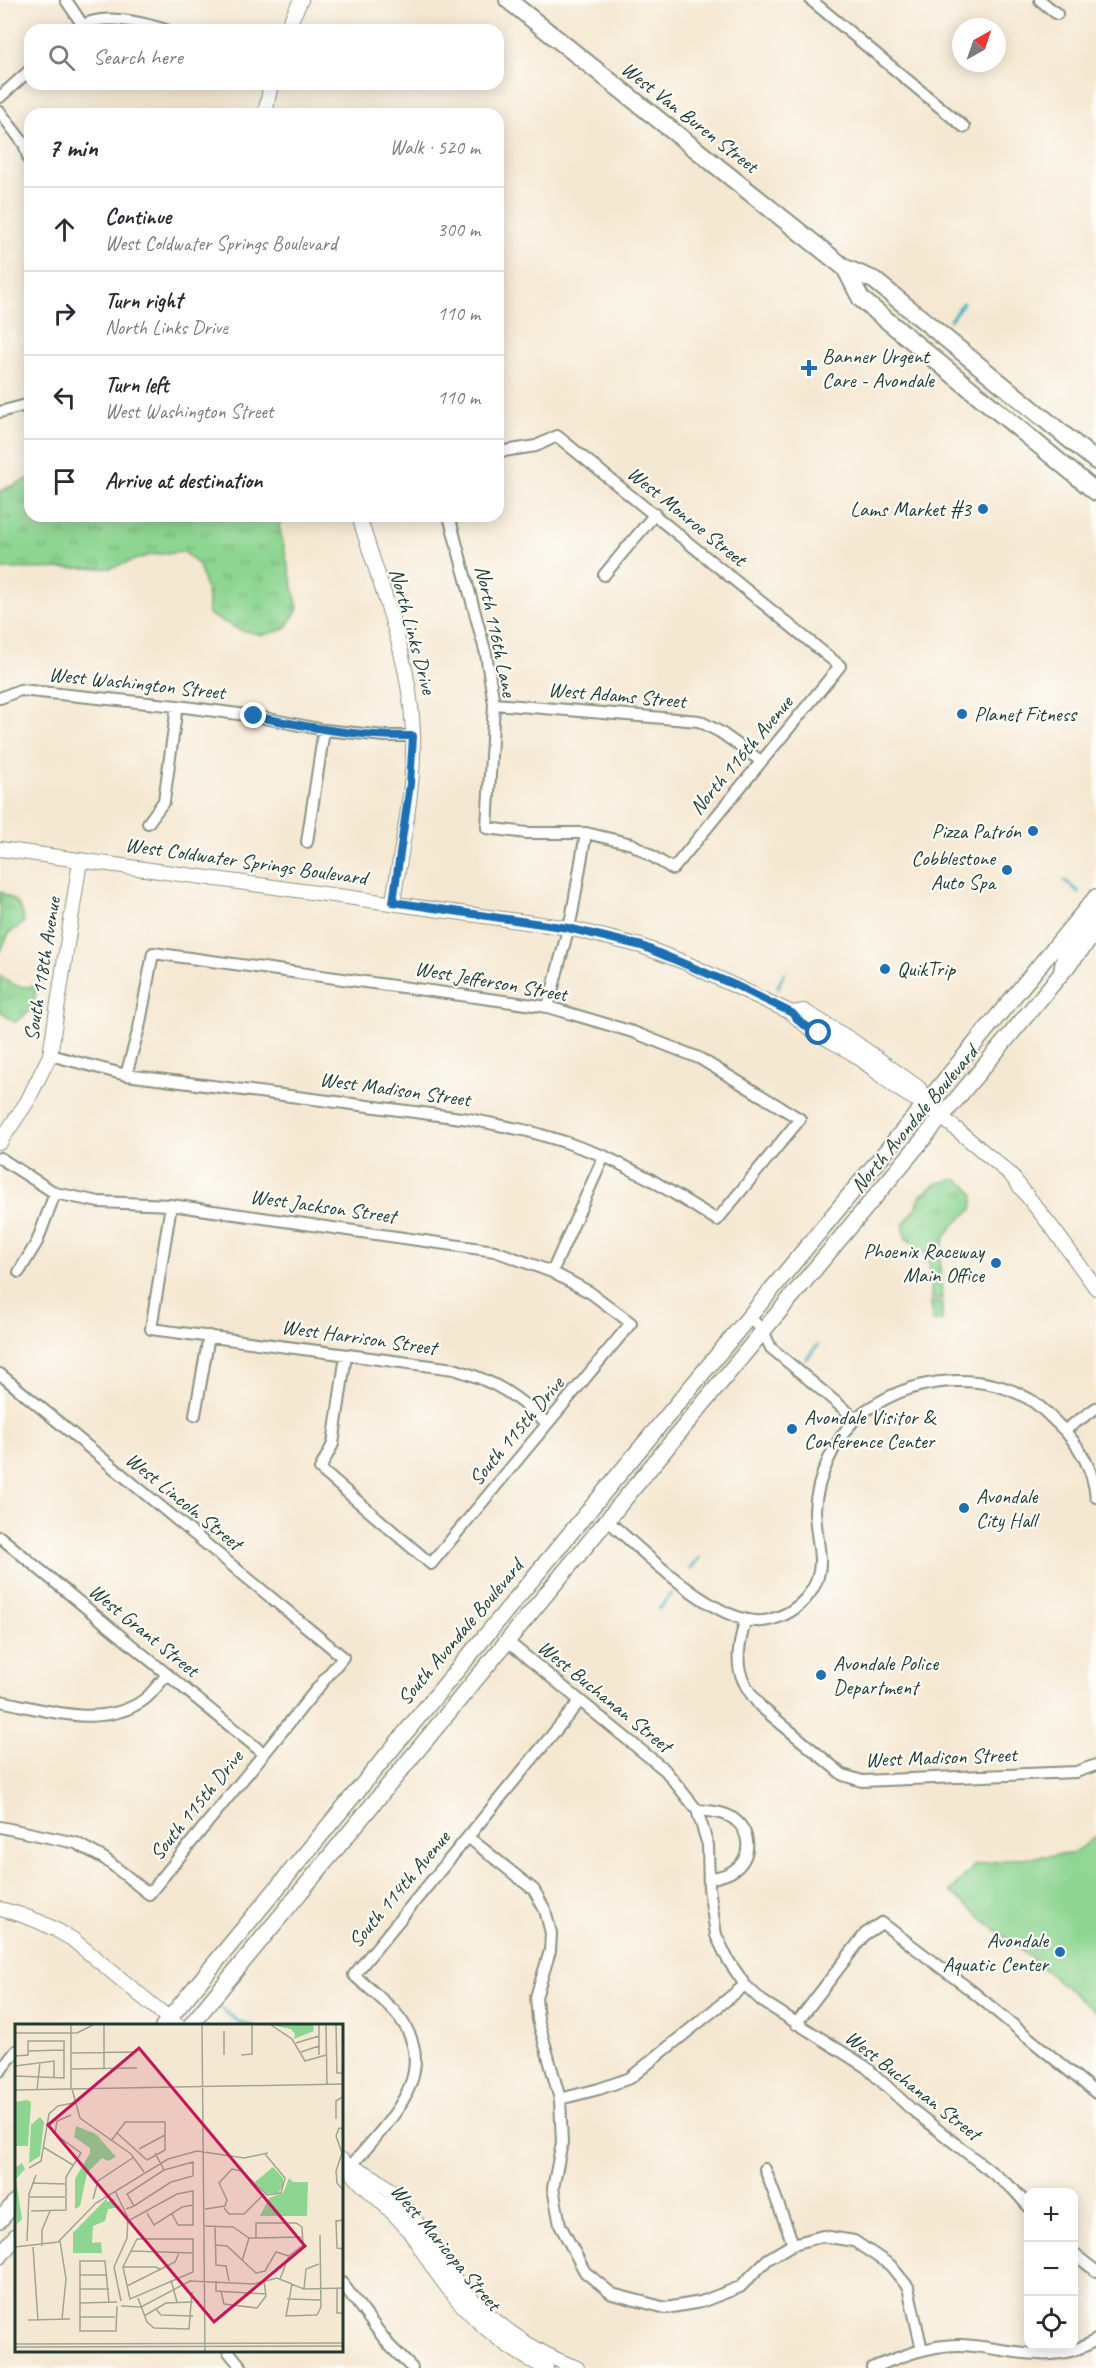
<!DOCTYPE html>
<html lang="en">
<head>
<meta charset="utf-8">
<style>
  body { margin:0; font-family:Caveat,sans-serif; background:#f7f7f7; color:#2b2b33 }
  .controls { position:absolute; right:18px; bottom:18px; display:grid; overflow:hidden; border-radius:12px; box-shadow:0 3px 15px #0003 }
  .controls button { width:54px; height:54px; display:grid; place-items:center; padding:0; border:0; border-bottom:2px solid #e1e1e2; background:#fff; color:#2b2b33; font:30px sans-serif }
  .compass { position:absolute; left:952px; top:18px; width:54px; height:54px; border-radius:50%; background:#fff; box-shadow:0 3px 15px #0003; rotate:40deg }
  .stop { position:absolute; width:18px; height:18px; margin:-14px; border:4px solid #1f6fb2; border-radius:50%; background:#fff }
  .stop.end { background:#1f6fb2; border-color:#fff; box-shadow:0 2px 6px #0008 }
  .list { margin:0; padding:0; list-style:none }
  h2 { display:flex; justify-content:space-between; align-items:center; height:78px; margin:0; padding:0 24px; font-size:26px }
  h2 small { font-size:20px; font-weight:400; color:#7c7c81 }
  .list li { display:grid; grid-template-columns:39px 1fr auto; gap:18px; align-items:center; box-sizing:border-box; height:84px; padding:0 24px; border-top:2px solid #e1e1e2 }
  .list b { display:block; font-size:22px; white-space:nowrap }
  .list p { margin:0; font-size:20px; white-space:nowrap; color:#7c7c81 }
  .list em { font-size:20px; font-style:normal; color:#7c7c81 }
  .icon { flex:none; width:33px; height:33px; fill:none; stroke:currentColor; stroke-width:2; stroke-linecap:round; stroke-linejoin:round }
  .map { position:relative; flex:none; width:1096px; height:2368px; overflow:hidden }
  .search { position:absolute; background:#fff; box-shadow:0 3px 15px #0003; left:24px; top:24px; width:480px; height:66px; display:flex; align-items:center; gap:15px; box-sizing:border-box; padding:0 21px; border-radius:18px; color:#7c7c81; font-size:22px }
  .panel { position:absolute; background:#fff; box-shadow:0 3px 15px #0003; left:24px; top:108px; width:480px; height:414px; border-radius:18px }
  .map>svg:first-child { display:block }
  .grass { fill:url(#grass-tufts); stroke:#568962; stroke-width:1.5 }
  .pitch { fill:#8dd591; stroke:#568962; stroke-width:1.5 }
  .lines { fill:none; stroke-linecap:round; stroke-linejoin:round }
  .stream { stroke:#40aebe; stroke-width:3 }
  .minor-casing { stroke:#8a9283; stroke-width:14 }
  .tertiary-casing { stroke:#8a9283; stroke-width:16 }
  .secondary-casing { stroke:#8a9283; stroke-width:18 }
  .primary-casing { stroke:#8a9283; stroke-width:20 }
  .minor { stroke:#fff; stroke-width:10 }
  .tertiary { stroke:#fff; stroke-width:14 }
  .secondary { stroke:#fff; stroke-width:15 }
  .primary { stroke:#fff; stroke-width:16 }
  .route { stroke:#1f6fb2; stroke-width:8 }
  .poi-dot { fill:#1f6fb2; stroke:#fdfcf7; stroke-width:2 }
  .labels { text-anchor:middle; stroke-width:4.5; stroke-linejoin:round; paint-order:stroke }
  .street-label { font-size:21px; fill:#1f3d34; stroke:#fdfcf7 }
  .poi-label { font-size:21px; fill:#1f3d34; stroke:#fdfcf7; text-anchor:start }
  .inset-road { fill:none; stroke:#9fa493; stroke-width:1.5 }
  .view { fill:#c2185b; fill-opacity:0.15; stroke:#c2185b; stroke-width:3 }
  .inset-edge { fill:none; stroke:#1f3d34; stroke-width:3 }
</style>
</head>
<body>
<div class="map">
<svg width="1096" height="2368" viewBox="0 0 1096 2368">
  <defs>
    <pattern id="grass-tufts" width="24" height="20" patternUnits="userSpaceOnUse" patternTransform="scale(1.5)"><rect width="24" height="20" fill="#8dd591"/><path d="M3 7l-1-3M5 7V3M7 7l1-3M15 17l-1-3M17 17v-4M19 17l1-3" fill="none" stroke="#73ae77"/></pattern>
  </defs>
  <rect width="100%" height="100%" fill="#fdfcf7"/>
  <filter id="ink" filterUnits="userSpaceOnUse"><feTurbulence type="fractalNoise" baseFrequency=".0167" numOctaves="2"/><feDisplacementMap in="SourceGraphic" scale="12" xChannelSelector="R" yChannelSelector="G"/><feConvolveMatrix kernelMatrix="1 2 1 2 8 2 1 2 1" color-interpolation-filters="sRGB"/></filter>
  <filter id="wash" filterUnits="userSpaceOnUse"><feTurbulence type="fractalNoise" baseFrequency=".008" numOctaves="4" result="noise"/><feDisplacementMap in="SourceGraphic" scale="24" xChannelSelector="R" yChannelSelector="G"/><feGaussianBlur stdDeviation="1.35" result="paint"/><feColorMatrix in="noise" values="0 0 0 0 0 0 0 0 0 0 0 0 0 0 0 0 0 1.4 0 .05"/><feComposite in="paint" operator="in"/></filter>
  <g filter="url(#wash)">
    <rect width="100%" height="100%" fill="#f5e8d2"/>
    <path class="grass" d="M 30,478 L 30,516 L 283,516 L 279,526 L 298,609 L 285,629 L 263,635 L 240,630 L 208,614 L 208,597 L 199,565 L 184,552 L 150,555 L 110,568 L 0,569 L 0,491 Z
      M 0,892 C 16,900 23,905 24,923 L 9,933 L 0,953 Z
      M 0,975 C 11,986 20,988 36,986 C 35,1004 32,1014 14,1022 L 0,1011 Z
      M 956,1179 L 968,1187 L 974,1195 L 972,1210 C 958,1220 941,1234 942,1253 L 925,1254 L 921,1248 L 906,1239 L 903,1230 L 904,1223 L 916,1208 L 921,1195 L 938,1183 Z
      M 929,1257 L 940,1257 L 940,1276 L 930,1276 Z
      M 941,1279 L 942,1299 L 931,1299 L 931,1280 Z
      M 931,1302 L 942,1302 L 942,1321 L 932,1321 Z"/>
    <path class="pitch" d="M 1096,1837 L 1096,2012 L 950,1892 L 975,1865 L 1017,1858 L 1071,1854 Z"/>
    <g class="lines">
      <path class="stream" d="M 950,320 L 963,303
        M 1065,881 L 1079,892
        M 778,987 L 784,973
        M 806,1359 L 818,1345
        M 690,1569 L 699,1558
        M 659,1609 L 672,1593
        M 222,2009 L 240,2023 L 252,2026"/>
    </g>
  </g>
  <g filter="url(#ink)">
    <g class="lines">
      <g class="minor-casing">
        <path id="minor" d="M 66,0 L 82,24
          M 811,0 L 964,127
          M 1040,0 L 1057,14
          M 76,30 C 97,11 141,22 166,30
          M 0,97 L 30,70
          M 0,112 L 24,144 L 30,163
          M 0,412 L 30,404
          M 449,516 L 486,654 L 494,704 L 487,828 L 527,833 L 586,833 L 632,844 L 673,869 L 840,666 L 557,436 L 536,446 L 498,452
          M 604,575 L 655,514
          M 0,698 L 20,690 L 177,706 L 254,716 L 324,730 L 385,736 L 413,736
          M 494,704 L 699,721 L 720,732 L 761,761
          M 148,823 L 164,801 L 177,706
          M 307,842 L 324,730
          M 548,1007 L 572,914 L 586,833
          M 50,1055 L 126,1075 L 469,1119 L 528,1131 L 565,1142 L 604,1156 L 650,1179 L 717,1220 L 800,1119 L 699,1058 L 633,1032 L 548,1007 L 153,953 L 139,1028 L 126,1075
          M 0,1158 L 55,1193 L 99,1202 L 171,1205 L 495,1251 L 552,1272 L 591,1293 L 631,1323 L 431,1564 L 320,1469 L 333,1444 L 346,1355
          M 171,1205 L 151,1329 L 454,1369 C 497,1382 513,1394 547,1423
          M 19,1272 L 37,1242 L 55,1193
          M 552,1272 L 604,1156
          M 749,1316 L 763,1331 L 771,1348 L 856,1419
          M 0,1374 L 343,1657 L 149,1894 L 105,1859 L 76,1843 L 0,1827
          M 195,1415 L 209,1336
          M 1065,1430 L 1096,1408
          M 608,1521 C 643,1551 722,1632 769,1620 C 798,1613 821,1590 820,1559 C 819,1542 815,1526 815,1509 C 817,1478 834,1442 855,1419 C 864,1410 875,1405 885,1399 C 929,1376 986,1374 1029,1399 C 1040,1405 1048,1415 1057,1423 C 1078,1443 1093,1468 1096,1497
          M 0,1537 L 263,1753
          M 745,1621 C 735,1661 734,1675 761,1707 L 843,1775 L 862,1781 L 1076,1772 L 1096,1765
          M 508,1642 L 665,1770 L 697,1810 L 708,1845 L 709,1888 L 716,1935 L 728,1960 L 745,1985 L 762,2001 L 866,2067 L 910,2108 L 1013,2189 L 1028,2206
          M 0,1701 C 46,1710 104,1730 145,1699 C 153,1692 160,1682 167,1675
          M 697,1810 C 707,1811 719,1811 729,1816 C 752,1828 754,1859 731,1872 C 724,1876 716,1877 709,1879
          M 468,1837 L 534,1890 L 545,1910 L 551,1933 L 550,1951 L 536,1997 L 538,2020 L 560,2099 L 562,2143 L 553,2188 L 560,2225 L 585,2272 L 612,2294 L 666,2308 L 701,2302 L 740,2287 L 768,2259 L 793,2244 L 823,2236 L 854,2241 L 890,2265 L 908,2287 L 922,2350
          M 796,2024 L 865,1934 L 882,1923 L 968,1988 L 1096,2093
          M 0,2071 L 16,2051
          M 560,2099 L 599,2089 L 630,2078 L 745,1985
          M 350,2167 C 388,2122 446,2071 395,2012 C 383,1999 367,1987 354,1975 L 580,1701
          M 765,2169 L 793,2244
          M 1074,2254 L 1096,2271
          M 342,2283 L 389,2345 L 412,2368
          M 229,2352 L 242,2368
          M 872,2368 C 899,2357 931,2344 961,2345 C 1009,2347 1051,2368 1096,2340"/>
      </g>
      <g class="tertiary-casing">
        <path id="tertiary" d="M 286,30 L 301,0
          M 265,114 L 271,84
          M 359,516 C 380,586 411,659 413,733 C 415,788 401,848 393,902
          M 0,849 L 569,928 L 641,946 L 686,963 L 792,1013 C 809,1032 834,1041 855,1055 C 878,1071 899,1094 925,1103 L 1010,1174 L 1054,1230 L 1096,1288
          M 792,1013 L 804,1011 L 850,1039 L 919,1088 L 925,1103
          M 0,1142 L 27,1102 L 50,1055 L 80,861
          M 0,1909 C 26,1915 50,1925 72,1939 L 178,2026
          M 342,2160 C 350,2167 353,2175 359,2181 C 376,2198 394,2211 408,2230 C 419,2244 428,2261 439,2276 C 466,2314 503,2348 546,2368
          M 350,2167 C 403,2181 426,2244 458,2283 C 489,2321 531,2351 577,2368"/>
      </g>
      <g class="secondary-casing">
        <path id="secondary" d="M 1061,974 L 1065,953 L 1096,915
          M 163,2026 L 1096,897
          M 190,2026 L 763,1331 L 1096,932
          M 0,2220 L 16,2201
          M 0,2256 L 16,2236"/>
      </g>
      <g class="primary-casing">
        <path id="primary" d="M 508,0 L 845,268 L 874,280 L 1096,461
          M 845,268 L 861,299 L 1096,492"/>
      </g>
      <use href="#minor" class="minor"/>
      <use href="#tertiary" class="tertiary"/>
      <use href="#secondary" class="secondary"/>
      <use href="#primary" class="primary"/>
    </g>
  </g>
  <g class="lines" filter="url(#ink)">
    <path class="route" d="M 254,716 C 307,727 359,737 413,736 L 410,784 L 393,902 L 568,928 L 642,946 L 737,986 L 792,1013 L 801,1023 L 819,1033"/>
  </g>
  <g class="poi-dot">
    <path d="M806 359h6v6h6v6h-6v6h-6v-6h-6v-6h6z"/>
    <circle cx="983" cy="509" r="6"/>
    <circle cx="962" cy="714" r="6"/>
    <circle cx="1033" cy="831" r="6"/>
    <circle cx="1007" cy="870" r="6"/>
    <circle cx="885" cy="969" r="6"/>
    <circle cx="996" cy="1263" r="6"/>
    <circle cx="792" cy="1429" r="6"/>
    <circle cx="964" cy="1508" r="6"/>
    <circle cx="821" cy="1675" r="6"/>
    <circle cx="1060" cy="1952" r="6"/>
  </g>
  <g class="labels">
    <g class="street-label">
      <text transform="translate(690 117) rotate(38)" y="7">West Van Buren Street</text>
      <text transform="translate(687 516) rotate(39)" y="7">West Monroe Street</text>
      <text transform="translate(413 631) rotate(75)" y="7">North Links Drive</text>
      <text transform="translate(496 631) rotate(78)" y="7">North 116th Lane</text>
      <text transform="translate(137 683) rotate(6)" y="7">West Washington Street</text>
      <text transform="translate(617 695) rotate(5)" y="7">West Adams Street</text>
      <text transform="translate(741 755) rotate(-50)" y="7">North 116th Avenue</text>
      <text transform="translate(246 861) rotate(8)" y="7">West Coldwater Springs Boulevard</text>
      <text transform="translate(42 969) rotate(-81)" y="7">South 118th Avenue</text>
      <text transform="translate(491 981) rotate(10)" y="7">West Jefferson Street</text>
      <text transform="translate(395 1089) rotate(8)" y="7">West Madison Street</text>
      <text transform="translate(914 1119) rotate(-50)" y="7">North Avondale Boulevard</text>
      <text transform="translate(323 1206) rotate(8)" y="7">West Jackson Street</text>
      <text transform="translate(359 1337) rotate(8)" y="7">West Harrison Street</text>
      <text transform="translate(516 1431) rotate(-50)" y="7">South 115th Drive</text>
      <text transform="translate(184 1501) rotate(39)" y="7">West Lincoln Street</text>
      <text transform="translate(144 1630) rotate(39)" y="7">West Grant Street</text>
      <text transform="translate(460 1632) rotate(-50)" y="7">South Avondale Boulevard</text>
      <text transform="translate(605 1696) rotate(39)" y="7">West Buchanan Street</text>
      <text transform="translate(941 1757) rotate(-2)" y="7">West Madison Street</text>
      <text transform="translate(196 1805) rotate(-51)" y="7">South 115th Drive</text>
      <text transform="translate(399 1889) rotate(-50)" y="7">South 114th Avenue</text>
      <text transform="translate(913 2085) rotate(38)" y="7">West Buchanan Street</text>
      <text transform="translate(446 2247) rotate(50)" y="7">West Maricopa Street</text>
    </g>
    <g class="poi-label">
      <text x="822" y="363">Banner Urgent<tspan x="822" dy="24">Care - Avondale</tspan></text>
      <text x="971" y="516" text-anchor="end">Lams Market #3</text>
      <text x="974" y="721">Planet Fitness</text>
      <text x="1021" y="838" text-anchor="end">Pizza Patrón</text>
      <text x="995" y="865" text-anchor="end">Cobblestone<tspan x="995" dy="24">Auto Spa</tspan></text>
      <text x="897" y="976">QuikTrip</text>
      <text x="984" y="1258" text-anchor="end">Phoenix Raceway<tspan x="984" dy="24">Main Office</tspan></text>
      <text x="804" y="1424">Avondale Visitor &amp;<tspan x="804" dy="24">Conference Center</tspan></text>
      <text x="976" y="1503">Avondale<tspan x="976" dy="24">City Hall</tspan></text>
      <text x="833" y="1670">Avondale Police<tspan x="833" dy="24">Department</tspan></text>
      <text x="1048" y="1947" text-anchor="end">Avondale<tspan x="1048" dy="24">Aquatic Center</tspan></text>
    </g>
  </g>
  <g transform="translate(15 2024)">
    <rect width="328" height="328" fill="#f5e8d2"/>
    <path d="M 12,76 L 16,78 L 13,122 L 0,122 L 0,78 ZM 25,93 L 29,98 L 25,132 L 14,139 L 16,101 ZM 61,102 L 81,110 L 101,133 L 93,137 L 87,134 L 72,149 L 65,182 L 60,185 L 60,155 L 75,129 L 75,124 L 59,113 ZM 7,139 L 10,145 L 1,155 L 7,195 L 2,200 L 0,144 ZM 92,174 L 92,178 L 99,175 L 100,181 L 106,183 L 93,185 L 90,197 L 78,202 L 77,219 L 86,218 L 87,229 L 58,229 L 58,209 Z" fill="#8dd591"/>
    <path d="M 257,1 L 298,1 L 299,7 L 279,15 L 280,10 L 276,5 ZM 258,143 L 268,154 L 268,162 L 263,169 L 251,170 L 240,158 Z" fill="#8dd591"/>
    <path d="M 274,154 L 278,158 L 293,158 L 292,192 L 245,192 L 254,174 L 268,169 Z" fill="#8dd591"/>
    <path class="inset-road" d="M 56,1 L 56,65M 89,1 L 89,44M 187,1 L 190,328M 256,1 L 277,15 L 290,37 L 311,31M 304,1 L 304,31M 311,1 L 312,60M 321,1 L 322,49 L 329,49M 209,7 L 209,31M 0,9 L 62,9 L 78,1M 281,19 L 304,12M 13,27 L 49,26M 286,28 L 304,22M 56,29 L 122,28M 226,31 L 237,30 L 237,1M 0,32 L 13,31 L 13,17 L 49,17 L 49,54 L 0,52M 0,42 L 39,37 L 39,54M 56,45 L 122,44M 57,65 L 65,94 L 116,130 L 129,148M 0,66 L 329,60M 22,66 L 25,38M 321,95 L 321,77 L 329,72M 329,105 L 324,104 L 321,112 L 327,129 L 321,147 L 322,159 L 329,167M 96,117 L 102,109 L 104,106 L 109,100 L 110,98 L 150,98 L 150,126 L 132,136 L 102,109M 28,123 L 58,141M 124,125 L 150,111M 140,129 L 149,146M 14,144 L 26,137 L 34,90 L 43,82 L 58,79M 17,159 L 50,160M 100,167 L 113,194 L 112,214 L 99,243 L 106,277M 15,173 L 50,173M 78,175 L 83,157 L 119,133M 209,184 L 214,190 L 229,190 L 249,170M 111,185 L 119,182 L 156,158 L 178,152 L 178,138 L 149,146 L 112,170 L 119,182M 190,185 L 210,182 L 212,176 L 204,159 L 217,145 L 227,147 L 252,171 L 266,169 L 270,154 L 250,130M 16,187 L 51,186 L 51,153 L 66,129 L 40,110 L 42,97 L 56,91M 132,189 L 139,201 L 167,183 L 178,181M 329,196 L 321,197 L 322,224 L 329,225M 113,197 L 162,170 L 178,167 L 178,201 L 163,201 L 157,190M 190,202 L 218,203 L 234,214 L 287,213M 200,202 L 201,241 L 211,242 L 214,257M 241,214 L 241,199 L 281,199 L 287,203M 122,215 L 178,215 L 178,248 L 115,275 L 108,243 ZM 12,217 L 14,170 L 21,151M 45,217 L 51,255 L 47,295M 201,221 L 212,222 L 241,249 L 250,247 L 261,228 L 274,232M 27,222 L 27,206 L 35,187M 0,223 L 43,218 L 81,179 L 153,135 L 182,127 L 229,134 L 253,129M 18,223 L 23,297M 116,227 L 178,229M 227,237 L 234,214M 109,243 L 141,243 L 146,246M 65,251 L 91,251M 265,255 L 274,232 L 288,221 L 287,203M 156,256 L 162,278M 201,257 L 201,267 L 251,270M 276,260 L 289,265 L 329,264M 277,260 L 271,292 L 302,291 L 306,283 L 305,211M 112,262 L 160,238 L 164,229M 322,264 L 322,289 L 329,289M 65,265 L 94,265M 289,265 L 291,245 L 304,240M 206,267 L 209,280 L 242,284 L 251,272 L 249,257M 123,274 L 132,298 L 139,304 L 174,305 L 177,268M 272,275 L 306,276M 65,279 L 102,278M 94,279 L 90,237 L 65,237 L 65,307 L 101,307 L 102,282M 106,282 L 126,283 L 175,257 L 239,260 L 262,254 L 277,260M 141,285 L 146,291 L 178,292M 129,292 L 151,279 L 178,278M 65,293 L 100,293M 13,296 L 55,295M 0,320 L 329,319M 0,323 L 329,322"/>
    <path class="view" d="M 124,24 L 290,222 L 199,298 L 33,101 Z"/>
    <rect width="328" height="328" class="inset-edge"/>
  </g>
</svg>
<div class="controls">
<button>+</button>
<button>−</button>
<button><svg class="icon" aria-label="locate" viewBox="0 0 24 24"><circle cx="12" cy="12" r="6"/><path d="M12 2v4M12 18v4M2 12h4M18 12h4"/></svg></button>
</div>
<svg class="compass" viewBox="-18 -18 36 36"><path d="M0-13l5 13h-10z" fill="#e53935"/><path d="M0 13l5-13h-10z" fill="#7c7c81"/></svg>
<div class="stop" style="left:819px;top:1033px"></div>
<div class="stop end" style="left:254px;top:716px"></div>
<div class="search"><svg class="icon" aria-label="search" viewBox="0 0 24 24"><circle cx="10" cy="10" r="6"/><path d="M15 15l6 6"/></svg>Search here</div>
<section class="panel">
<h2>7 min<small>Walk · 520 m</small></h2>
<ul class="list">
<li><svg class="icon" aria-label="ahead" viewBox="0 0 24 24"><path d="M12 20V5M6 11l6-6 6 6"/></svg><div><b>Continue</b><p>West Coldwater Springs Boulevard</p></div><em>300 m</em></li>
<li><svg class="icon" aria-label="right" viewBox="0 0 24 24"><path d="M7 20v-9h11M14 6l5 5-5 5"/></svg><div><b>Turn right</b><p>North Links Drive</p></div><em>110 m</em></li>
<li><svg class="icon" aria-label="left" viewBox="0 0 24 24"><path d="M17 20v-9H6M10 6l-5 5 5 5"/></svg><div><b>Turn left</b><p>West Washington Street</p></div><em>110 m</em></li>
<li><svg class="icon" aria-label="arrive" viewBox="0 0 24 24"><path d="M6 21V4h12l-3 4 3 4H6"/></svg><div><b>Arrive at destination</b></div></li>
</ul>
</section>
</div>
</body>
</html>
